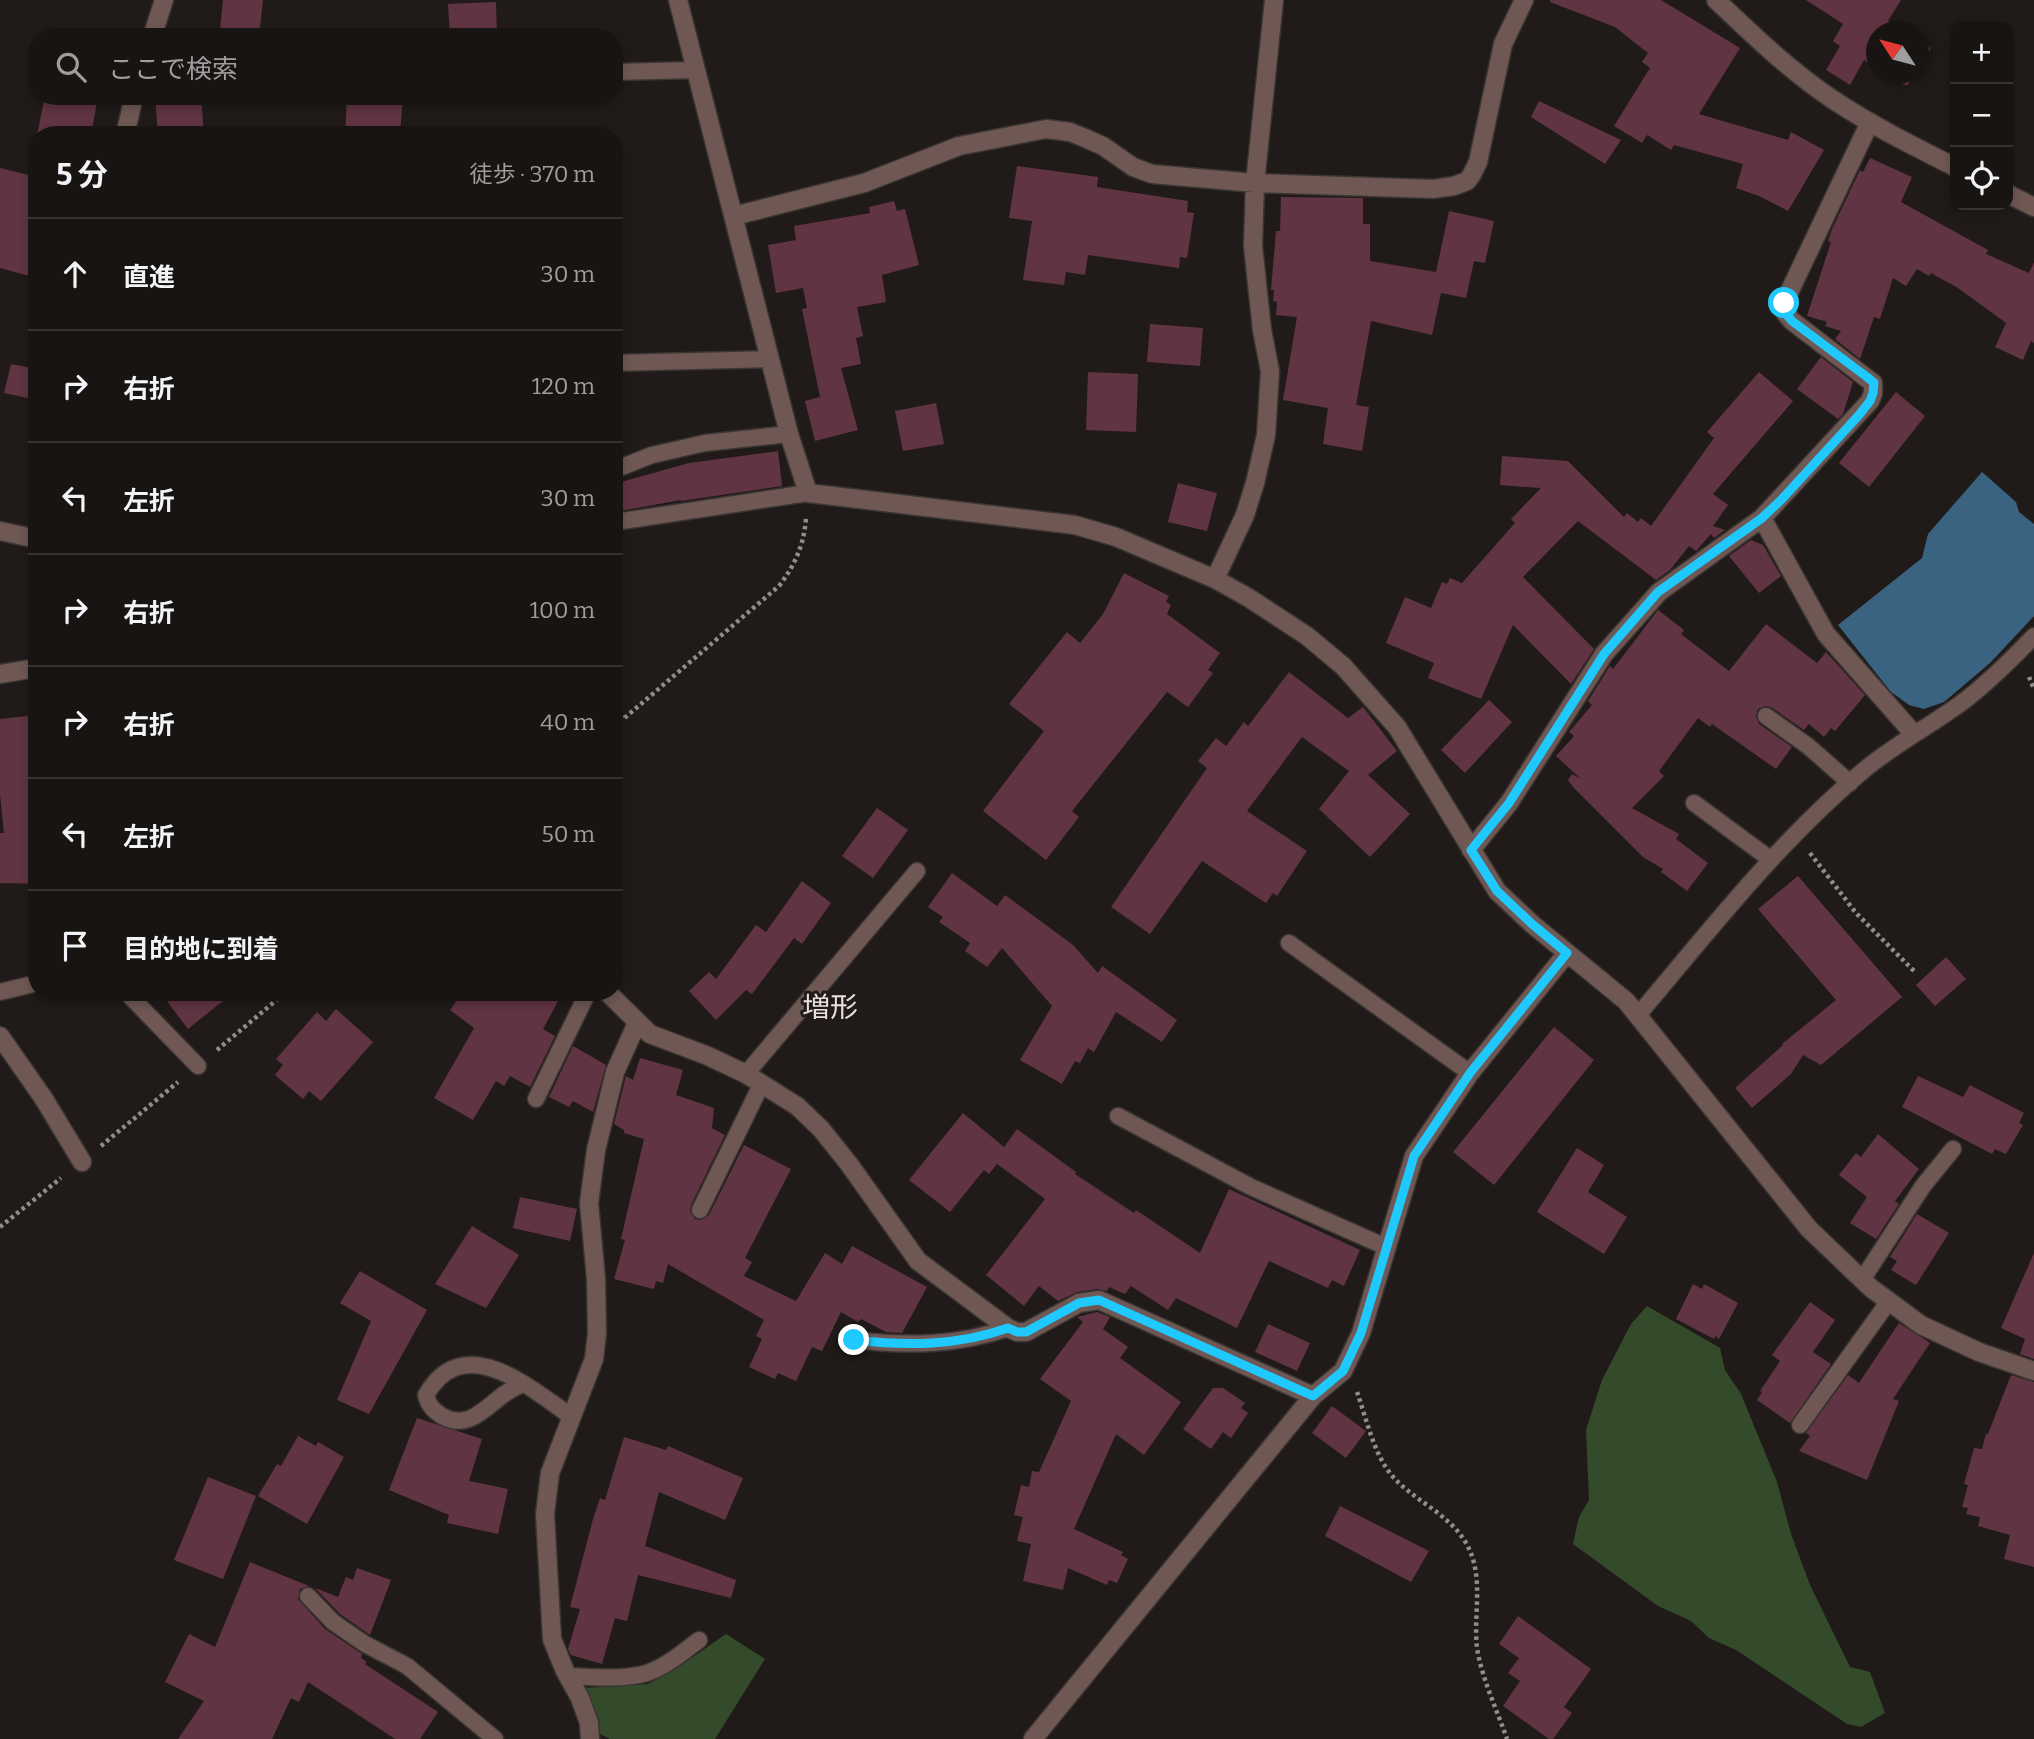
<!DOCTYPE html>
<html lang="ja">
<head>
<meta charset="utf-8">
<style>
  body { margin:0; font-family:Bitter,"Noto Sans JP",serif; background:#252120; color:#f1f3f6 }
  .controls { position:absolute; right:21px; top:21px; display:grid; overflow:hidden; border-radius:14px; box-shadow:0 4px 10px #0003 }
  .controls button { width:63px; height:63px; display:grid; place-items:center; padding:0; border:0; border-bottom:2px solid #363332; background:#181412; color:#f1f3f6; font:35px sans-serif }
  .compass { position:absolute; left:1866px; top:21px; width:63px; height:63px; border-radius:50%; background:#181412; box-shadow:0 4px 10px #0003; rotate:306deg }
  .stop { position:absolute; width:21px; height:21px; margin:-16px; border:5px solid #1fc9fd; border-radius:50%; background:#fff }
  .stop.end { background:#1fc9fd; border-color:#fff; box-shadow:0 2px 7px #0008 }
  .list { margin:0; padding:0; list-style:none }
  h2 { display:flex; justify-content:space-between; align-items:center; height:91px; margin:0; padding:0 28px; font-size:30px }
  h2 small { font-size:23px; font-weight:400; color:#9f9e9f }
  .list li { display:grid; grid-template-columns:46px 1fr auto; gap:21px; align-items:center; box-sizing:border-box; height:112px; padding:0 28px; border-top:2px solid #363332 }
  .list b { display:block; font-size:26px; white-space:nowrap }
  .list em { font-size:23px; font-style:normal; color:#9f9e9f }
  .icon { flex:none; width:38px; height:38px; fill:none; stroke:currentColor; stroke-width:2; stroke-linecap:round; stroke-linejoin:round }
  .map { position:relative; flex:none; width:2034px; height:1739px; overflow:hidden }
  .search { position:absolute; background:#181412; box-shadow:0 4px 10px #0003; left:28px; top:28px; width:595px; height:77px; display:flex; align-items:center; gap:18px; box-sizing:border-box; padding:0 24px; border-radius:28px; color:#9f9e9f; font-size:26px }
  .panel { position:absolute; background:#181412; box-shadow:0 4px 10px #0003; left:28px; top:126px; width:595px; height:875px; border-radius:28px }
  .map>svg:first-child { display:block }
  .green { fill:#334b2a }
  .water { fill:#3a6381 }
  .building { fill:#613443 }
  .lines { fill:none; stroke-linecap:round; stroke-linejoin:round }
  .service-casing { stroke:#3a3532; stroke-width:19 }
  .minor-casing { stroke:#3a3532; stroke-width:21 }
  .path { stroke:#918d8b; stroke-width:4.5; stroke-dasharray:3.5 3.5; stroke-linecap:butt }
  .service { stroke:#6f5854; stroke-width:16 }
  .minor { stroke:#6f5854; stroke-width:18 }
  .route { stroke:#1fc9fd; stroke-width:9 }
  .labels { text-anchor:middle; stroke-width:6; stroke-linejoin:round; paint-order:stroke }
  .quarter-label { font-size:28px; fill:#e7e0dd; stroke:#201b18 }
</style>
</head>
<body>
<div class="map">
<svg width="2034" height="1739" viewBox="0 0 2034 1739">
  <rect width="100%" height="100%" fill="#201b18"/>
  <path class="green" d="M 1647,1306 L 1720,1348 L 1725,1370 L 1741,1394 L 1777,1482 L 1791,1534 L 1810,1585 L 1850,1667 L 1870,1672 L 1885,1713 L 1861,1727 L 1847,1724 L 1736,1650 L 1709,1638 L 1691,1621 L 1658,1606 L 1573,1544 L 1579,1517 L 1589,1500 L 1586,1430 L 1602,1380 L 1631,1324 Z
    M 726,1634 L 765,1659 L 715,1739 L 610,1739 L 598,1733 L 585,1688 L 648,1684 L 677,1668 Z"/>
  <path class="water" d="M 1982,472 L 2016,502 L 2019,512 L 2034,524 L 2034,616 L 1990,663 L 1944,702 L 1924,709 L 1909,705 L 1891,692 L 1838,625 L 1922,558 L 1928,534 Z"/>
  <path class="building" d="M 223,0 L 263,0 L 259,37 L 231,37 L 232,31 L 220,30 Z
    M 1550,0 L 1661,0 L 1740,48 L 1699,114 L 1788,140 L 1791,132 L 1824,150 L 1788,211 L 1759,196 L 1736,188 L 1743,164 L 1674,145 L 1671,150 L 1647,135 L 1642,143 L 1614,126 L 1650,68 L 1642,62 L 1648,53 L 1615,27 L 1550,2 Z
    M 1806,0 L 1901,0 L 1888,21 L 1904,32 L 1877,32 L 1877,68 L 1864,60 L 1850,85 L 1826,70 L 1840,46 L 1833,41 L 1843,24 Z
    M 496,2 L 497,37 L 450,37 L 448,4 Z
    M 1919,41 L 1931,48 L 1919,68 Z
    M 1886,74 L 1915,74 L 1907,86 Z
    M 45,96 L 67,96 L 97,102 L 91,135 L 37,135 Z
    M 155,96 L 201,96 L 204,135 L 158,135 Z
    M 347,96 L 403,96 L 400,135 L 345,135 Z
    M 1539,101 L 1621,140 L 1605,164 L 1531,117 Z
    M 1870,158 L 1912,177 L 1901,202 L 1988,250 L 1986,254 L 2029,273 L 2034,262 L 2034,343 L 2031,341 L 2023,360 L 1995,347 L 2006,323 L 1958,288 L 1931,273 L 1929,276 L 1917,269 L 1906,286 L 1893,278 L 1880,319 L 1874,317 L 1860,359 L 1835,339 L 1841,331 L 1825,326 L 1827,322 L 1807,316 L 1831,242 L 1828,241 L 1832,229 L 1860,170 L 1863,172 Z
    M 1017,166 L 1098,177 L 1097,187 L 1188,201 L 1187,212 L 1194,213 L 1187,258 L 1180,257 L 1179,268 L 1088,255 L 1085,275 L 1066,272 L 1064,285 L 1023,280 L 1032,221 L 1009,218 Z
    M 0,168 L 37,177 L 37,278 L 0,268 Z
    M 1281,197 L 1363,198 L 1363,224 L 1370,224 L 1370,261 L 1436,272 L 1449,211 L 1494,221 L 1485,263 L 1474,261 L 1466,298 L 1441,293 L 1432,335 L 1371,321 L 1356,405 L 1369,407 L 1362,451 L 1323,444 L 1328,408 L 1283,400 L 1297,317 L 1276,315 L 1277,302 L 1273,301 L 1274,290 L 1271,290 L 1276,231 L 1280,231 Z
    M 894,201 L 897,211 L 905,209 L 919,265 L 882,275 L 886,302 L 857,307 L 863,336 L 856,338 L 861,364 L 841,368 L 858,430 L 815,441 L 805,401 L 820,397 L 802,309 L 807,308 L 803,288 L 776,293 L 768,245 L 796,240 L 794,226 L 870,213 L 869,207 Z
    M 1150,324 L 1203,328 L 1200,366 L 1147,362 Z
    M 1821,357 L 1853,382 L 1843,414 L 1838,419 L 1797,389 Z
    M 11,364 L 37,369 L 37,400 L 4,393 Z
    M 1088,372 L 1138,374 L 1136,432 L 1086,430 Z
    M 1759,372 L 1793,401 L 1713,494 L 1728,505 L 1713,526 L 1725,530 L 1714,538 L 1711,534 L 1696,551 L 1689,546 L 1670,570 L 1656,580 L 1578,521 L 1523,577 L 1594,649 L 1571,684 L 1513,625 L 1481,699 L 1428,678 L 1434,663 L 1386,643 L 1405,597 L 1431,608 L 1442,582 L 1447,584 L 1450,578 L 1462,583 L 1515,523 L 1511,519 L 1541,488 L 1500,485 L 1502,456 L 1568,461 L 1624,517 L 1627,513 L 1638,522 L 1641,518 L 1651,526 L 1714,438 L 1707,432 Z
    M 1896,392 L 1925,416 L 1869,487 L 1839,463 Z
    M 936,403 L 944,444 L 903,451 L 895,411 Z
    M 778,451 L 782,486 L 681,501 L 681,500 L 620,511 L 614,514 L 614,484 L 689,463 Z
    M 1178,483 L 1217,493 L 1207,531 L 1168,522 Z
    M 1751,540 L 1763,545 L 1781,576 L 1759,593 L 1729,556 Z
    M 1124,573 L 1169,596 L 1166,602 L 1171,605 L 1167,614 L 1220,653 L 1208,670 L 1213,673 L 1188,707 L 1167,692 L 1072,811 L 1079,817 L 1046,860 L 983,811 L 1044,731 L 1009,704 L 1067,632 L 1080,643 L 1103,614 Z
    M 1658,610 L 1684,630 L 1681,634 L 1729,671 L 1766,624 L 1817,663 L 1826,652 L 1865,695 L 1835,731 L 1831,728 L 1824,737 L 1809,724 L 1804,730 L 1771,707 L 1766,706 L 1758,709 L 1756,716 L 1759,724 L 1792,747 L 1776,769 L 1712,724 L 1710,727 L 1698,718 L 1659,771 L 1664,776 L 1632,808 L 1679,834 L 1676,839 L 1708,863 L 1687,891 L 1661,872 L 1663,869 L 1643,857 L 1573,787 L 1568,780 L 1572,774 L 1581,779 L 1556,756 L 1574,736 L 1569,732 L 1592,705 L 1588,701 L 1610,666 L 1613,669 Z
    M 1289,672 L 1348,718 L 1363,707 L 1397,751 L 1368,775 L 1410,814 L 1370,857 L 1319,809 L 1349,771 L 1302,737 L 1247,811 L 1307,851 L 1277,896 L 1273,893 L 1266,903 L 1202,861 L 1150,934 L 1111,907 L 1207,768 L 1198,761 L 1216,738 L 1226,746 L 1244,722 L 1248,726 Z
    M 1489,700 L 1512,722 L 1465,773 L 1441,750 Z
    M 28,716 L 32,759 L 37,758 L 37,884 L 0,883 L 0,833 L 4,833 L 0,794 L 0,719 Z
    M 877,808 L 908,830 L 873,878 L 842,856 Z
    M 952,873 L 997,906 L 1005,895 L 1073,945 L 1098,973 L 1102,966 L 1177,1020 L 1162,1042 L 1116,1012 L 1094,1052 L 1088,1048 L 1080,1063 L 1075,1061 L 1062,1084 L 1020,1060 L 1052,1006 L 1002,948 L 987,967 L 965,951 L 970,943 L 939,922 L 943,917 L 928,907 Z
    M 1798,876 L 1902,997 L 1821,1065 L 1803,1055 L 1791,1074 L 1752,1108 L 1735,1088 L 1783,1045 L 1782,1044 L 1836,1000 L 1758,909 Z
    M 802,881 L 831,903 L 802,944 L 794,938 L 752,994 L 746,990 L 716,1020 L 689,991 L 709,972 L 716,979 L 756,925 L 766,932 Z
    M 1946,957 L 1966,979 L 1935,1006 L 1916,985 Z
    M 160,992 L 234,992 L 188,1029 Z
    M 463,992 L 563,992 L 543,1029 L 555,1036 L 530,1087 L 510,1076 L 504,1086 L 496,1081 L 473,1120 L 434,1098 L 474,1028 L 450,1010 Z
    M 336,1009 L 373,1042 L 321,1101 L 309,1091 L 303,1099 L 275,1075 L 283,1065 L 276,1059 L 317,1012 L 326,1021 Z
    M 1554,1027 L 1594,1060 L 1494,1185 L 1453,1152 Z
    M 573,1046 L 606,1065 L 593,1112 L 573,1101 L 569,1107 L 549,1097 Z
    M 640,1058 L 683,1070 L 676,1095 L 714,1108 L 712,1128 L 725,1135 L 691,1205 L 690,1211 L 695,1219 L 701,1220 L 709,1215 L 744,1145 L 791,1169 L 745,1258 L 752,1262 L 744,1276 L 796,1301 L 825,1253 L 842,1264 L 852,1246 L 927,1287 L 902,1333 L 886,1332 L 861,1319 L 858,1322 L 841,1312 L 822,1351 L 812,1347 L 796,1381 L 778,1373 L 775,1379 L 749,1367 L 762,1339 L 756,1336 L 764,1320 L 668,1264 L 663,1283 L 656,1281 L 654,1289 L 614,1279 L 625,1240 L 621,1239 L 644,1139 L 624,1133 L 624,1130 L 614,1124 L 626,1076 L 633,1080 Z
    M 1918,1076 L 1963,1097 L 1970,1085 L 2024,1113 L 2019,1123 L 2023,1125 L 2006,1154 L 1995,1149 L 1992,1154 L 1902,1107 Z
    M 963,1113 L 1004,1147 L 1017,1129 L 1076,1172 L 1075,1174 L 1134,1213 L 1136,1210 L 1200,1253 L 1229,1189 L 1360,1250 L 1344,1286 L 1332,1280 L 1328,1288 L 1269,1261 L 1237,1328 L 1176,1298 L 1168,1310 L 1131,1286 L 1125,1294 L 1109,1287 L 1107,1291 L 1097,1289 L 1077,1292 L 1058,1301 L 1039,1286 L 1024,1306 L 986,1275 L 1045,1199 L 997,1164 L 989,1174 L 984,1170 L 950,1212 L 909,1180 Z
    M 1878,1134 L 1919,1169 L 1895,1201 L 1899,1204 L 1876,1239 L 1850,1223 L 1867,1197 L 1839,1175 L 1856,1153 L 1861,1157 Z
    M 1577,1148 L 1604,1165 L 1588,1192 L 1627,1217 L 1604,1254 L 1537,1212 Z
    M 520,1197 L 577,1209 L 570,1241 L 513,1228 Z
    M 1917,1214 L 1949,1233 L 1916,1285 L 1891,1270 L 1897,1261 L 1890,1257 Z
    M 472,1226 L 519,1255 L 486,1308 L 435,1284 Z
    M 2034,1253 L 2034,1359 L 2020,1354 L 2025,1339 L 2001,1328 Z
    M 360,1271 L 427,1310 L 369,1414 L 337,1400 L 371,1321 L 340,1303 Z
    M 1693,1284 L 1702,1289 L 1704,1284 L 1738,1303 L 1719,1339 L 1715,1336 L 1714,1339 L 1676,1319 Z
    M 1810,1302 L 1835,1320 L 1813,1352 L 1831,1364 L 1790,1423 L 1757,1400 L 1762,1392 L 1760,1391 L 1780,1361 L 1772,1355 Z
    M 1097,1312 L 1110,1317 L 1103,1329 L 1128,1347 L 1120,1358 L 1181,1402 L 1144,1455 L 1116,1434 L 1074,1529 L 1123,1552 L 1121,1555 L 1128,1559 L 1117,1583 L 1109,1580 L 1107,1585 L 1068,1568 L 1063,1590 L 1023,1581 L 1031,1544 L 1017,1541 L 1023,1517 L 1014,1515 L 1021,1485 L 1029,1487 L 1032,1471 L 1039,1472 L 1071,1401 L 1040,1379 L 1083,1322 L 1077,1317 Z
    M 1899,1323 L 1930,1343 L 1893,1399 L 1899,1401 L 1867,1480 L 1799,1451 L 1810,1436 L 1806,1433 L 1848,1375 L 1859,1383 Z
    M 1268,1324 L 1310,1343 L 1297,1371 L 1255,1352 Z
    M 2011,1375 L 2034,1382 L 2034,1567 L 2004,1559 L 2010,1535 L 1978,1526 L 1980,1517 L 1966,1514 L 1968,1508 L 1962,1507 L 1968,1485 L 1964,1484 L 1974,1448 L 1982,1449 L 1986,1434 L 1988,1434 Z
    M 1213,1388 L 1223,1388 L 1245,1403 L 1241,1408 L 1248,1413 L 1231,1438 L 1223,1432 L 1211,1449 L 1183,1429 Z
    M 1332,1406 L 1366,1431 L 1346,1458 L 1312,1433 Z
    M 417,1418 L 482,1439 L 469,1481 L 508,1489 L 498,1534 L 447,1523 L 449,1515 L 389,1490 Z
    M 298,1436 L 316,1446 L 318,1442 L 344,1457 L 307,1524 L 258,1496 L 277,1464 L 281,1466 Z
    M 624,1437 L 666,1450 L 668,1446 L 743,1478 L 725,1520 L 659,1492 L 645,1546 L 736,1580 L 731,1598 L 638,1575 L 627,1621 L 615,1618 L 602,1664 L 571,1655 L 568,1649 L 580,1609 L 570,1607 L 593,1519 L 600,1498 L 605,1500 Z
    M 208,1477 L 256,1496 L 223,1579 L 174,1560 Z
    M 1340,1506 L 1429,1551 L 1411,1582 L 1325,1536 Z
    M 250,1562 L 309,1586 L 300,1589 L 298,1599 L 325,1629 L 362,1654 L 361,1658 L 367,1662 L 365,1664 L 438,1712 L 420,1739 L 395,1739 L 308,1682 L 299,1702 L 291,1698 L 272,1739 L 178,1739 L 204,1701 L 165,1682 L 189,1634 L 215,1647 Z
    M 357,1568 L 391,1580 L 370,1635 L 340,1614 L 315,1588 L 338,1597 L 346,1577 L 353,1580 Z
    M 1518,1616 L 1591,1669 L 1564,1707 L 1572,1713 L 1553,1739 L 1549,1739 L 1503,1706 L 1520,1681 L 1508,1673 L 1519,1658 L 1499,1644 Z"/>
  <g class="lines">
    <g class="service-casing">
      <path id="service" d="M 614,72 L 695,70
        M 614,363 L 769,359
        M 614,470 L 652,455 L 705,443 L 789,434
        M 622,521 L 808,493
        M 1766,716 L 1808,746 L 1850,783
        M 1694,803 L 1770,859
        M 1289,943 L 1470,1073
        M 0,992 L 37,983
        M 126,992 L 198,1066
        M 1638,1015 C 1710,930 1778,842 1864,770 C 1894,745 1928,727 1960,704 C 1987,684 2011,660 2034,636
        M 746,1074 L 917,871
        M 536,1099 L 588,992
        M 1118,1116 L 1251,1187 L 1386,1247
        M 700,1210 L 762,1083
        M 1862,1280 L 1923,1186 L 1953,1149
        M 854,1340 C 907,1346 957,1346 1008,1328
        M 522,1384 C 514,1388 506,1392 499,1398 C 481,1413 465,1429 442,1416 C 433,1410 428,1405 426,1395 C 464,1329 530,1388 572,1417
        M 1800,1425 L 1889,1301
        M 308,1596 L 333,1622 L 365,1644 L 407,1666 L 495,1739
        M 568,1676 C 593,1677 623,1680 647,1673 C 667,1666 683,1652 699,1640"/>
    </g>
    <g class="minor-casing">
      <path id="minor" d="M 678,0 L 789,434 L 808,493 L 1075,525 L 1116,537 L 1215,579 L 1249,598 L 1307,636 L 1343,666 L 1397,727 L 1497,891 L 1532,924 L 1626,1001 L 1809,1229 L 1871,1288 L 1921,1325 L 1979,1352 L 2034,1371
        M 1716,0 C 1753,35 1789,70 1832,99 C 1871,125 1913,146 1955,167
        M 152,37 L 164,0
        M 125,135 L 134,96
        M 2008,194 L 2034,207
        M 734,216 L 864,183 L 959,146 L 1046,129 L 1070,132 L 1085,138 L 1103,146 L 1133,167 L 1152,174 L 1255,183 L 1433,189 L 1454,186 L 1467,181 L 1471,176 L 1478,162 L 1503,44 L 1524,0
        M 1762,518 L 1826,634 L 1913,733
        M 0,531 L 37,539
        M 1215,579 L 1245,515 L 1255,483 L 1266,435 L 1270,371 L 1262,330 L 1253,246 L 1255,183 L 1274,0
        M 0,674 L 37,668
        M 1471,850 L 1509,803 L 1604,654 L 1659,592 L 1762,518 L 1870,401 L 1873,393 L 1873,383 L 1792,321 L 1786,314 L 1784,303 L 1870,122
        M 607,992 L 650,1034 L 708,1056 L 746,1074 L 797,1106 L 821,1129 L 849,1164 L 918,1261 L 1008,1328 L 1017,1332 L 1026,1332 L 1079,1303 L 1099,1300 L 1313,1396
        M 0,1036 L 44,1099 L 82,1162
        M 590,1739 L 589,1723 L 580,1698 L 565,1671 L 552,1639 L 545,1514 L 550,1473 L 594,1359 L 597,1333 L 596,1279 L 589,1203 L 596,1150 L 615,1072 L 637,1023
        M 1033,1739 L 1313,1396 L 1343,1371 L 1361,1333 L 1414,1156 L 1470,1073 L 1567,953"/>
    </g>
    <path class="path" d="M 2029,677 L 2034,689
      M 614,713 L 625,719
      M 614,727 L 779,586 C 795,565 804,545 806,518
      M 1810,853 L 1856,913 L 1916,973
      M 217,1050 L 286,992
      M 101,1146 L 178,1082
      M 0,1227 L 61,1178
      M 1357,1392 C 1367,1420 1374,1457 1395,1479 C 1417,1502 1450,1515 1466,1543 C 1485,1576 1473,1613 1477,1648 C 1482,1679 1497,1710 1507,1739"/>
    <use href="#service" class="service"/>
    <use href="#minor" class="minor"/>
  </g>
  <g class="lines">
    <path class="route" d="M 854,1340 C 907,1346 957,1346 1008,1328 L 1017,1332 L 1026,1332 L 1079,1303 L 1099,1300 L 1313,1396 L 1343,1371 L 1361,1333 L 1414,1156 L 1470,1073 L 1567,953 L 1532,924 L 1497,891 L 1471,850 L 1509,803 L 1604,654 L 1658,592 L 1762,518 L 1782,499 L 1859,415 L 1870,401 L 1873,393 L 1874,383 L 1867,377 L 1792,321 L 1786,314 L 1784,303"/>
  </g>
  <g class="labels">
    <g class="quarter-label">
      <text x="830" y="1017">増形</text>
    </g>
  </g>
</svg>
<div class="controls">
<button>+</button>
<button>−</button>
<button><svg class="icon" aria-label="locate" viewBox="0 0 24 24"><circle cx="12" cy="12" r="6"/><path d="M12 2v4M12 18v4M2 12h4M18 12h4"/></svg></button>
</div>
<svg class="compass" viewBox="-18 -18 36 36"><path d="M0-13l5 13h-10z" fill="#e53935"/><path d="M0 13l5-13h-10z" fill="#9f9e9f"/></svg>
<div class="stop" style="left:1784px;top:303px"></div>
<div class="stop end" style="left:854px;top:1340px"></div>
<div class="search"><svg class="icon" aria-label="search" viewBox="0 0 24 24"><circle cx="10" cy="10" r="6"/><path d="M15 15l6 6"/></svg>ここで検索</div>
<section class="panel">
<h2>5 分<small>徒歩 · 370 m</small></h2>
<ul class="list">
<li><svg class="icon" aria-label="ahead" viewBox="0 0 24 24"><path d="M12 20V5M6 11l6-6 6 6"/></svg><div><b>直進</b></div><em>30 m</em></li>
<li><svg class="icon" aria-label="right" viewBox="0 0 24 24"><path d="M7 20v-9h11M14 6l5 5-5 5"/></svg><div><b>右折</b></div><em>120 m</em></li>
<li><svg class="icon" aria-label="left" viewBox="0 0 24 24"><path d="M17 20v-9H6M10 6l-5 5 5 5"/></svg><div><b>左折</b></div><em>30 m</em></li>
<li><svg class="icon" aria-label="right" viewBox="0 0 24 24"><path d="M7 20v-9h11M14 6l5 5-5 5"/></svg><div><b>右折</b></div><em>100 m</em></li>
<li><svg class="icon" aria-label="right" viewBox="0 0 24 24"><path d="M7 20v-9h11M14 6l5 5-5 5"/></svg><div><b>右折</b></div><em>40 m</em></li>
<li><svg class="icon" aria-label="left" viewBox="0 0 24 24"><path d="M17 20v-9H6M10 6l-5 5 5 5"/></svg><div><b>左折</b></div><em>50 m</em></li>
<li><svg class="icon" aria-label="arrive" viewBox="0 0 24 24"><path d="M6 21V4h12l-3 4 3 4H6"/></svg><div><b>目的地に到着</b></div></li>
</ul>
</section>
</div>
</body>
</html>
